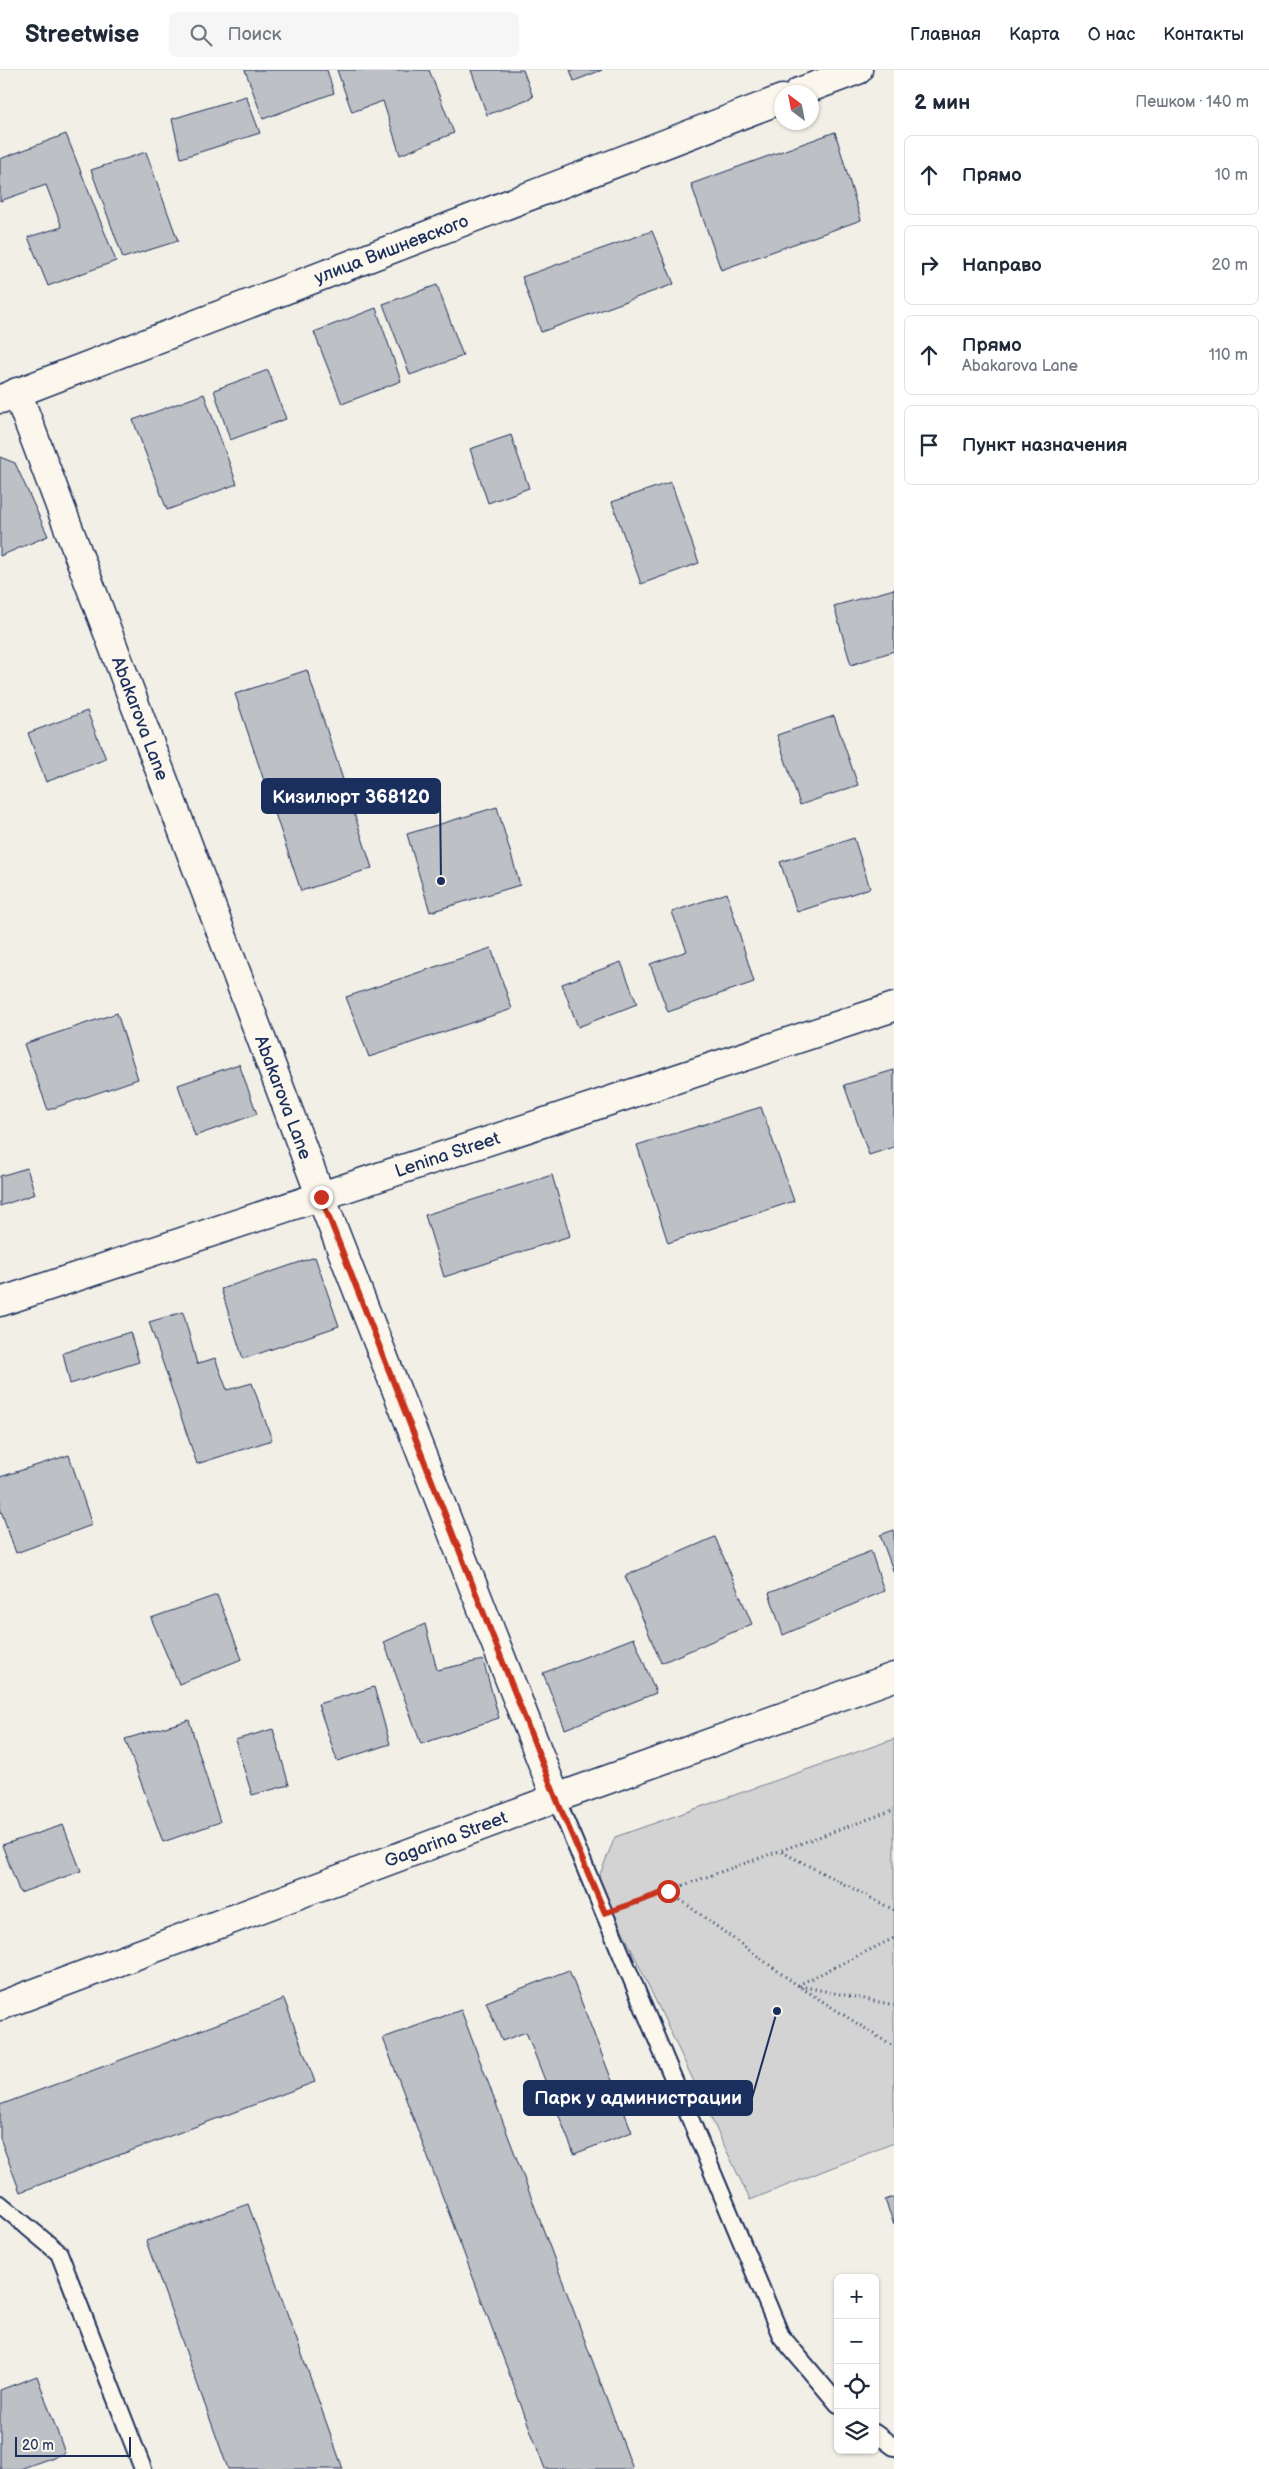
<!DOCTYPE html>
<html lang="ru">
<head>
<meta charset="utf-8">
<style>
  body { margin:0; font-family:"Balsamiq Sans",sans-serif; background:#f6f6f7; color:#1f2937 }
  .controls { position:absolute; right:15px; bottom:15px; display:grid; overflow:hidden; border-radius:8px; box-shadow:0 1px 4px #0004 }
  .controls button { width:45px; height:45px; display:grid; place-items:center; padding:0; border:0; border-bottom:1px solid #e0e1e3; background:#fff; color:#1f2937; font:25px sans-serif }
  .compass { position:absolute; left:774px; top:15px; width:45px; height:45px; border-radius:50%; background:#fff; box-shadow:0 1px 4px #0004; rotate:328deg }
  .scale { position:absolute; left:15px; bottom:12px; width:116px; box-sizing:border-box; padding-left:5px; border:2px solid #1b2f5e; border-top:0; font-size:14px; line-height:18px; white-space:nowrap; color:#1b2f5e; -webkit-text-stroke:4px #fbf7ec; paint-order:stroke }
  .stop { position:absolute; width:15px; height:15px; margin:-11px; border:4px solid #c8321e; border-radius:50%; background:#fff }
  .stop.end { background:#c8321e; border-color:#fff; box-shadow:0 1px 5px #0008 }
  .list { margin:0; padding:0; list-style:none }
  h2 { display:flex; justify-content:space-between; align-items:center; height:65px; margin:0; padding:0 20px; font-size:21px }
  h2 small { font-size:16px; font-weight:400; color:#747a83 }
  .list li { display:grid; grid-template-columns:32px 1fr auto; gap:15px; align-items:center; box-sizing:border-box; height:80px; margin:0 10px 10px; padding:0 10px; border:1px solid #e0e1e3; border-radius:8px }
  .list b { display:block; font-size:19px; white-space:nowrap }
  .list p { margin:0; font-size:16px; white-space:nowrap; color:#747a83 }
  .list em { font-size:16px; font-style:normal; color:#747a83 }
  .icon { flex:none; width:28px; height:28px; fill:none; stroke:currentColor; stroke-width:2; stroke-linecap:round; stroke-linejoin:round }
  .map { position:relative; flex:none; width:894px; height:2399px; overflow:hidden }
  header { display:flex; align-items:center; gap:30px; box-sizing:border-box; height:70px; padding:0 25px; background:#fff; border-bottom:1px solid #e0e1e3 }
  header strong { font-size:24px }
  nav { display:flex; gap:28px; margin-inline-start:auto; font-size:18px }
  .search { width:350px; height:45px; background:#f6f6f7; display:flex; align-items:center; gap:12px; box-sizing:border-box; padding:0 18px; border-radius:8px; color:#747a83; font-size:19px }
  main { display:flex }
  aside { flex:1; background:#fff }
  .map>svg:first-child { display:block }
  .green { fill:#d2d3d2; stroke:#768198 }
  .building { fill:#bdc0c4; stroke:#1b2f5e }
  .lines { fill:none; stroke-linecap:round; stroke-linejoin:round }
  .lane-casing { stroke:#1b2f5e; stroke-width:20 }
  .street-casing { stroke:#1b2f5e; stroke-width:31 }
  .path { stroke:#1b2f5e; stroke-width:3; stroke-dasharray:1 4; stroke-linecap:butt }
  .lane { stroke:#fbf7ec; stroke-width:16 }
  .street { stroke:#fbf7ec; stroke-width:28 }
  .route { stroke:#c8321e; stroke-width:6 }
  .labels { text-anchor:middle; stroke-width:5; stroke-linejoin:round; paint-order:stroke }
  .street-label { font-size:18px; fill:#1b2f5e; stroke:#fbf7ec }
  .leader { fill:none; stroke:#1b2f5e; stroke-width:2 }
  .callout-dot { fill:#1b2f5e; stroke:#fbf7ec; stroke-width:2 }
  .callout { fill:#1b2f5e; stroke:#1b2f5e; stroke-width:2 }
  .callout-label { font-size:19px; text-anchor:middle; font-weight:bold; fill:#fff }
</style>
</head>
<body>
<header>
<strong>Streetwise</strong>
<div class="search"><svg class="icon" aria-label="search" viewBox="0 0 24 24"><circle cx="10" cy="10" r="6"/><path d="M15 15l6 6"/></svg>Поиск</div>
<nav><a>Главная</a><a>Карта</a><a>О нас</a><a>Контакты</a></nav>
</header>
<main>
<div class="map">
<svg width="894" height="2399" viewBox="0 0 894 2399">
  <rect width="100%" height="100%" fill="#f2efe6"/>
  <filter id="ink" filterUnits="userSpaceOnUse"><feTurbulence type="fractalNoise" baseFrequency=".02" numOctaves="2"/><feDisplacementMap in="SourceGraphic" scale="10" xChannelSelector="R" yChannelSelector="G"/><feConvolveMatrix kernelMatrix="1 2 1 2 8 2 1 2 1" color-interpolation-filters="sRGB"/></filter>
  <g filter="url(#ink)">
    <path class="green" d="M 894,1669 L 894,2073 L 750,2130 L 598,1809 L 615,1767 Z"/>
    <path class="building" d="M 245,0 L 327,0 L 334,23 L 263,49 Z
      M 337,0 L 429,0 L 454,63 L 400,85 L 383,31 L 352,42 Z
      M 471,0 L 523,0 L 533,27 L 487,45 Z
      M 570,0 L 602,0 L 574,11 Z
      M 246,26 L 260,63 L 181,88 L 172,49 Z
      M 835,62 L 861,150 L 721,200 L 691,114 Z
      M 66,64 L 116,191 L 48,216 L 28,167 L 62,157 L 46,115 L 0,131 L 0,89 Z
      M 146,82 L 178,171 L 123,188 L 91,100 Z
      M 652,161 L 674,214 L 541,262 L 522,207 Z
      M 437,215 L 463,286 L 410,305 L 383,234 Z
      M 376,238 L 401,311 L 342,334 L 314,262 Z
      M 268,300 L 286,349 L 230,370 L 214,320 Z
      M 204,324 L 237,414 L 167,440 L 133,350 Z
      M 511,365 L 529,418 L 488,433 L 470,379 Z
      M 0,387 L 15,393 L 48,466 L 0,486 Z
      M 671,412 L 699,493 L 641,514 L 612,432 Z
      M 894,519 L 894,581 L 851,595 L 834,536 Z
      M 307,600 L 372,798 L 301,821 L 235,624 Z
      M 87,641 L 106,689 L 46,712 L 28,663 Z
      M 834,646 L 858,715 L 800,735 L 777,665 Z
      M 497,737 L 520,815 L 430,842 L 407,764 Z
      M 854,768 L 870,818 L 797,842 L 780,792 Z
      M 727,823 L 754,912 L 668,942 L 650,894 L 687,881 L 672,842 Z
      M 491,878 L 512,939 L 369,987 L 346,927 Z
      M 621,892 L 637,934 L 578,957 L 562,914 Z
      M 117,943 L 138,1009 L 48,1040 L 24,974 Z
      M 239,994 L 257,1044 L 195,1066 L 178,1015 Z
      M 894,1000 L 894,1077 L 869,1085 L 844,1015 Z
      M 761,1037 L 794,1131 L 668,1173 L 637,1075 Z
      M 27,1098 L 35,1124 L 0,1136 L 0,1106 Z
      M 552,1105 L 570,1166 L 444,1207 L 425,1145 Z
      M 315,1187 L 339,1256 L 243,1289 L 221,1219 Z
      M 183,1242 L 197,1294 L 215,1288 L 227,1320 L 252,1313 L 272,1370 L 197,1394 L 149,1252 Z
      M 130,1262 L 139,1292 L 70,1314 L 63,1283 Z
      M 69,1385 L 92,1455 L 16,1483 L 0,1438 L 0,1407 Z
      M 894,1460 L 894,1503 L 880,1465 Z
      M 715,1467 L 752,1554 L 661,1593 L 625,1506 Z
      M 871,1481 L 884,1521 L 783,1565 L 769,1523 Z
      M 217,1525 L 242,1589 L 179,1614 L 151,1548 Z
      M 425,1554 L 437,1600 L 483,1590 L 499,1648 L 421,1674 L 384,1572 Z
      M 634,1568 L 656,1623 L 565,1659 L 543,1603 Z
      M 374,1617 L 390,1674 L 337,1691 L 318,1634 Z
      M 189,1650 L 220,1752 L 163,1772 L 125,1669 Z
      M 273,1659 L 289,1715 L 252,1725 L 235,1670 Z
      M 63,1755 L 81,1801 L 20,1823 L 2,1775 Z
      M 569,1900 L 632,2062 L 574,2084 L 526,1962 L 502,1971 L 486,1932 Z
      M 284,1929 L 315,2012 L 20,2122 L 0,2068 L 0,2035 Z
      M 461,1940 L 633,2399 L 545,2399 L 383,1968 Z
      M 894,2127 L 894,2154 L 885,2130 Z
      M 248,2134 L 343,2399 L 228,2399 L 146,2171 Z
      M 37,2306 L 65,2383 L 20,2399 L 0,2399 L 0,2320 Z"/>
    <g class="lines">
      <g class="lane-casing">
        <path id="lane" d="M 556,1728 L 781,2266 L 838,2334
          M 0,2134 L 59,2183 L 143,2399
          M 875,2363 L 894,2377"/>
      </g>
      <g class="street-casing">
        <g id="street">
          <path d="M 799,22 L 858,0"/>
          <path id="s1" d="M 17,322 L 321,1127 L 556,1728"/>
          <path id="s2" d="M 1,329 L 782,29"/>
          <path id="s3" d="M 0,1232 L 894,937"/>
          <path id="s4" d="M 0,1936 L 556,1728 L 894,1607"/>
        </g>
      </g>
      <path class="path" d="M 782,1782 L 894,1840
        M 668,1821 L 797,1915 L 894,1977
        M 631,1834 L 894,1740
        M 798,1915 L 894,1868
        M 800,1916 L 894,1935"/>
      <use href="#lane" class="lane"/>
      <use href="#street" class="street"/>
    </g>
  </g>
  <g class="lines" filter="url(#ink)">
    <path class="route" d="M 321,1127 L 556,1728 L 605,1843 L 668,1821"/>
  </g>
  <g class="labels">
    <g class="street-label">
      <text dy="6" stroke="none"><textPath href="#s2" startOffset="418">улица Вишневского</textPath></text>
      <text dy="6" stroke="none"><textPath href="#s1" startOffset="349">Abakarova Lane</textPath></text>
      <text dy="6" stroke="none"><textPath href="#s1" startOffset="754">Abakarova Lane</textPath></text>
      <text dy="6" stroke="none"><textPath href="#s3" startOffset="471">Lenina Street</textPath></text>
      <text dy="6" stroke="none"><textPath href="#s4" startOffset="476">Gagarina Street</textPath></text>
    </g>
  </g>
  <path class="leader" d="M441 811L440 726M777 1941L752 2028"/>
  <g class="callout-dot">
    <circle cx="441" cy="811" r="5"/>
    <circle cx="777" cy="1941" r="5"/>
  </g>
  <g class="callout">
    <rect x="262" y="709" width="178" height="34" rx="5"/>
    <rect x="524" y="2011" width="228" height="34" rx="5"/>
  </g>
  <g class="callout-label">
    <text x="351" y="733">Кизилюрт 368120</text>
    <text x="638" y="2034">Парк у администрации</text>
  </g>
</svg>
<div class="controls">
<button>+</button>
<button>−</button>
<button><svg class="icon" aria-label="locate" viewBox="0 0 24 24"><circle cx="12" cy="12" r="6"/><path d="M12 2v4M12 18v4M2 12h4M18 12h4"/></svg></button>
<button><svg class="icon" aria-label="layers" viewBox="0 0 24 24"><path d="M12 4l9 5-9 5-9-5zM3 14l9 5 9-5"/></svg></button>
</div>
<svg class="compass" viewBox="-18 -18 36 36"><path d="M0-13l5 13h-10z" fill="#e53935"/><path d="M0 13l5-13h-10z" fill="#747a83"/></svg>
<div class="scale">20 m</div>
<div class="stop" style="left:668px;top:1821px"></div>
<div class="stop end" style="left:321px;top:1127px"></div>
</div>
<aside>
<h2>2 мин<small>Пешком · 140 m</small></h2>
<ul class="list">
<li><svg class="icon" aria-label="ahead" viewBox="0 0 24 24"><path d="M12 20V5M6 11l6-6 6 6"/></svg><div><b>Прямо</b></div><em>10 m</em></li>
<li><svg class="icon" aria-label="right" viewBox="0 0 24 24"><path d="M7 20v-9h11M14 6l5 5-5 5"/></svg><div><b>Направо</b></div><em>20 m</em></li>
<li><svg class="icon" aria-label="ahead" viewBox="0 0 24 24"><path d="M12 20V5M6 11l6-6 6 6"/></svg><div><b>Прямо</b><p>Abakarova Lane</p></div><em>110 m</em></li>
<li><svg class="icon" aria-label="arrive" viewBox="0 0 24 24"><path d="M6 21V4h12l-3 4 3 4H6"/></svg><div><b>Пункт назначения</b></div></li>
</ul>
</aside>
</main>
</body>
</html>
